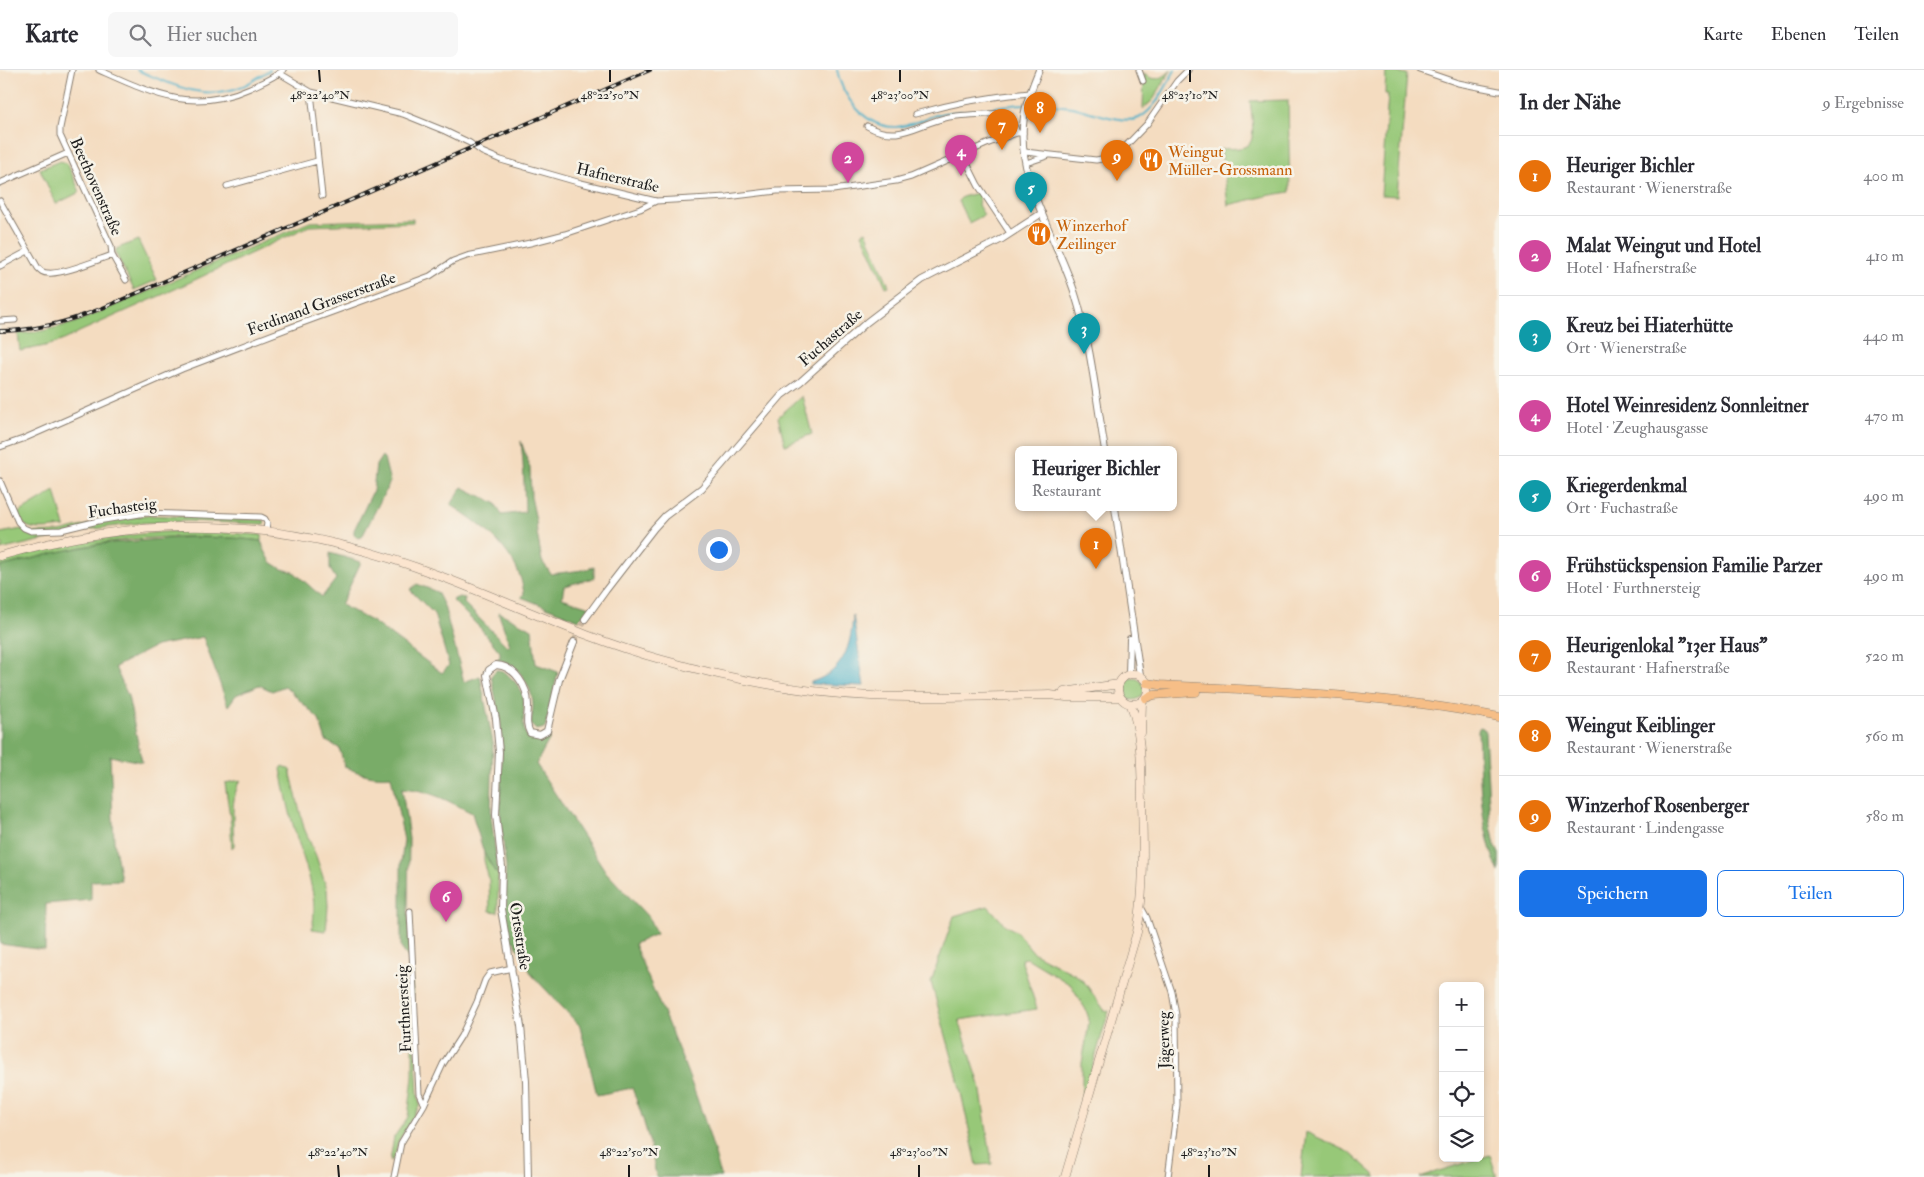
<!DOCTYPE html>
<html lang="de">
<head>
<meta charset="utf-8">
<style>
  body { margin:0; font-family:"IM FELL Double Pica",serif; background:#f7f7f7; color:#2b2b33 }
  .controls { position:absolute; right:15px; bottom:15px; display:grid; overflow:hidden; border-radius:8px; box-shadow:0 2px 8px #0003 }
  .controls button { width:45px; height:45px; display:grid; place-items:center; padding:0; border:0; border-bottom:1px solid #e1e1e2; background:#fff; color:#2b2b33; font:25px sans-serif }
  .you { position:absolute; left:718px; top:479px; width:18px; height:18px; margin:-12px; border:4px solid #fff; border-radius:50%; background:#1a73e8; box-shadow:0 0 0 8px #1a73e833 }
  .badge { display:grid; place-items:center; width:32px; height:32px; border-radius:50%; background:#1a73e8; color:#fff; font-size:16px; font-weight:700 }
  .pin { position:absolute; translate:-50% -41px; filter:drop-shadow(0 1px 2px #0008) }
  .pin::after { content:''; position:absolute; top:26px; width:18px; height:15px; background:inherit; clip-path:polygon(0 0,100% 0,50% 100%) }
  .popup { position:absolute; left:1015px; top:376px; width:162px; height:65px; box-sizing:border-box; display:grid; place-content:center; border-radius:8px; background:#fff; filter:drop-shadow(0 1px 4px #0005); font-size:16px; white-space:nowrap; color:#7c7c81 }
  .popup b { font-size:19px; color:#2b2b33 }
  .popup::after { content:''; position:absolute; left:50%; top:100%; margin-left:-10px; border:10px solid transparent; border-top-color:#fff }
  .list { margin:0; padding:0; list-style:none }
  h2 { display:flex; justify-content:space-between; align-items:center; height:65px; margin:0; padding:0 20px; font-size:21px }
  h2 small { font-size:16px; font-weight:400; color:#7c7c81 }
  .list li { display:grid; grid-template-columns:32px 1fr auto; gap:15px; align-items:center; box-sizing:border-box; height:80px; padding:0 20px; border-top:1px solid #e1e1e2 }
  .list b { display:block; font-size:19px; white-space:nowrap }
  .list p { margin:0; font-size:16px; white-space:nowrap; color:#7c7c81 }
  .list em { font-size:16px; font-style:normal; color:#7c7c81 }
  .actions { display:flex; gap:10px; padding:15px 20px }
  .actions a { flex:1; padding:11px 0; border:1px solid #1a73e8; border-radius:8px; text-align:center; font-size:18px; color:#1a73e8 }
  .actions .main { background:#1a73e8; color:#fff }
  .icon { flex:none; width:28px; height:28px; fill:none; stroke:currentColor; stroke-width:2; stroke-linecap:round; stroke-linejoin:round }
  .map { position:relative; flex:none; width:1499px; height:1107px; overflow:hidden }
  header { display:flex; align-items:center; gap:30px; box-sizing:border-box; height:70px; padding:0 25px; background:#fff; border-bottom:1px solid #e1e1e2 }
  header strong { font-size:24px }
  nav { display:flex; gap:28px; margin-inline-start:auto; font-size:18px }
  .search { width:350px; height:45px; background:#f7f7f7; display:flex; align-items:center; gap:12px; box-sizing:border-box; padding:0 18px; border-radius:8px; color:#7c7c81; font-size:19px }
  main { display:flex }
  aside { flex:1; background:#fff }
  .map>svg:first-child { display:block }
  .green { fill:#97c878; stroke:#5a724a }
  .forest { fill:#79ac68; stroke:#4a6442 }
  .water { fill:#48afc7; stroke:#326672 }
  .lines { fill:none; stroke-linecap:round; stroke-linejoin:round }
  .stream { stroke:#48afc7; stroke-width:2 }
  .tertiary-tunnel { stroke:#c9b69f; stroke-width:6; stroke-dasharray:6 3; stroke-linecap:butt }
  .minor-casing { stroke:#887c6e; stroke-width:7 }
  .tertiary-casing { stroke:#887c6e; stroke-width:8 }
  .secondary-casing { stroke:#887c6e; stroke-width:9 }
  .primary-casing { stroke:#887c6e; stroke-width:9 }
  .minor { stroke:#fff; stroke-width:5 }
  .tertiary { stroke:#fff; stroke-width:6 }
  .secondary { stroke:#fbe5cf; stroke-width:8 }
  .primary { stroke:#f6be87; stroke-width:8 }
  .rail-casing { stroke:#1c1c1c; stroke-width:4 }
  .rail { stroke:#f7f3e8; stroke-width:2; stroke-dasharray:5.5; stroke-linecap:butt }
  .ticks { fill:none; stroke:#1c1c1c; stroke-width:2 }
  .labels { text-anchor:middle; stroke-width:5; stroke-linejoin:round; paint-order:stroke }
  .food-label { font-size:16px; fill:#c56008; stroke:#f7f3e8; text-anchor:start }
  .street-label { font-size:16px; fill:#1c1c1c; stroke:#f7f3e8 }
  .ticks-label { font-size:12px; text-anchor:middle; fill:#1c1c1c; stroke:#f7f3e8; stroke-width:5; stroke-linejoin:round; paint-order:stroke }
</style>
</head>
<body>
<header>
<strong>Karte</strong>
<div class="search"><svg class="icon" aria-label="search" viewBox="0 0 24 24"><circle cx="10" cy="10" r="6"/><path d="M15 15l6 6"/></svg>Hier suchen</div>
<nav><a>Karte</a><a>Ebenen</a><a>Teilen</a></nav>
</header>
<main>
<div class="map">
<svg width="1499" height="1107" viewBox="0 0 1499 1107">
  <rect width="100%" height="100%" fill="#f7f3e8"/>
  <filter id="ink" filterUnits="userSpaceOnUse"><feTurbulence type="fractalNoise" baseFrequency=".02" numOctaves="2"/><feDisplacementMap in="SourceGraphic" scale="10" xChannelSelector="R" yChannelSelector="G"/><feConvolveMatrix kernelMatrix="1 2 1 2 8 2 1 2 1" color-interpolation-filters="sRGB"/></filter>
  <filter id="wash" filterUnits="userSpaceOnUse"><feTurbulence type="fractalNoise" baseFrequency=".0096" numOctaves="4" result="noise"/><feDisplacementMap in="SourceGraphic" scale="20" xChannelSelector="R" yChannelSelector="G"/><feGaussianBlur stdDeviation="1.12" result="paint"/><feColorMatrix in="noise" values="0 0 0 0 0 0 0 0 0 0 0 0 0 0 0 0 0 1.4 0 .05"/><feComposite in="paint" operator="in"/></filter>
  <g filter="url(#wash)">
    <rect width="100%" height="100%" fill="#f4dcc0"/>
    <path class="green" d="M 1171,0 L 1153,30 L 1143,39 L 1144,4 C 1154,12 1163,9 1171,0 Z
      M 1386,0 L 1407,4 L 1397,126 L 1381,125 L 1388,24 L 1385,24 Z
      M 1288,30 L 1290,122 L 1271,125 L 1228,135 L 1221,79 C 1229,78 1243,80 1249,74 C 1256,68 1251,40 1250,31 Z
      M 60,91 L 67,93 L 80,122 L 56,134 L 40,99 Z
      M 980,122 L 978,135 L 984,145 L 969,153 L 958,131 L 962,127 Z
      M 413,149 L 413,152 L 309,156 L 184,215 L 79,262 C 61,274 41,277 20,281 L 18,264 L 42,261 L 74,253 L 310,152 Z
      M 866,161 L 889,216 L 886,217 L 862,163 Z
      M 138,170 L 157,210 L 134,220 L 116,184 L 116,179 Z
      M 802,326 L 812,364 L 785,375 L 778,347 Z
      M 55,421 L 65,457 C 48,458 24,465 17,444 Z
      M 146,445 L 264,450 L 265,454 L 188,451 L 139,453 L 85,460 L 0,480 L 0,478 L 3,476 L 0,471 L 0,463 L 22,459 L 31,463 L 60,462 L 99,452 Z
      M 188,461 L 262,465 L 262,471 C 208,465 151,465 97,474 C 64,480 32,489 0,497 L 0,492 C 62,474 123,463 188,461 Z
      M1122 619a11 11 0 1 1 22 0a11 11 0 1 1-22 0Z
      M 283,696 L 290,700 L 304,758 L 316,786 L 327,819 L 328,836 L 326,861 L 312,859 C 318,828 309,807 300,777 C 291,752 286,725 281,699 Z
      M 241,710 C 229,728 234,755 234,776 L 232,778 L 230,746 L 225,713 Z
      M 484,783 L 495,802 L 498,803 L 498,842 L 490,841 L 489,810 L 484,790 Z
      M 988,836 L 1006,856 L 1016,861 L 1034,883 L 1076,905 L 1085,913 L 1105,941 L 1109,941 L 1082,1032 L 1082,993 L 1088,959 L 1089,949 L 1086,940 L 1071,915 L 1027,888 L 1021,889 L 1037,939 L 959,950 L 980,1015 L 992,1094 L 977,1095 L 957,1005 L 931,912 L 954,846 Z
      M 409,912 L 412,912 L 418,1025 L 420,1035 L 398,1072 L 394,1089 L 390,1091 L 394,1067 L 408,1047 L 413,1007 L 413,962 Z
      M 1306,1062 L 1349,1082 L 1377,1107 L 1301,1107 Z
      M 1490,1085 L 1497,1107 L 1420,1107 L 1480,1088 Z"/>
    <path class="forest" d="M 521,371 L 530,398 L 531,427 L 536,450 L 537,463 L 542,491 L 551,504 L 583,500 L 594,497 L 594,508 L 564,516 L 562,528 L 590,537 L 579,550 L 521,527 L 524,524 C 520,484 483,455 451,435 L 462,417 L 495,433 L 502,445 L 525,442 C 524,418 524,395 521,371 Z
      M 382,386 L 384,388 L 390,412 L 362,467 L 358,468 L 354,465 L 354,460 L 373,421 L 376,395 Z
      M 188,467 L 235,468 L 262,471 L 263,477 L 271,492 L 282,499 L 294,502 L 322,527 L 336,509 L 330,499 L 330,483 L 361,492 L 341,535 L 373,552 L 442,603 L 449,595 L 434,544 L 410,520 L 417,514 L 437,522 L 444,536 L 464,612 L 480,606 L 493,673 L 491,745 L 498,803 L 495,802 L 484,783 L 472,743 C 448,731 430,720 402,718 L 409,769 L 408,839 L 410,890 L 401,878 L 401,793 L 404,770 L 391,706 C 374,708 361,704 345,697 L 339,678 L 326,671 L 319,649 L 285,616 L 272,621 L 259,615 L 236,625 L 228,636 L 203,567 L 156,576 L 115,597 L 128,626 L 142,692 L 110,686 L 114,771 L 121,810 L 91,811 L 91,830 L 46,834 L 45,880 L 0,874 L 0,497 L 58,482 L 99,474 Z
      M 459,527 L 465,528 L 464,533 L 508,577 L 510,575 L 498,542 L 532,559 L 536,594 L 558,602 L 545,658 L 536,660 L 531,655 C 531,648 533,642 533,635 C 532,615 518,594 497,589 L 500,587 L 500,582 L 481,559 L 452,530 Z
      M 496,600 C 502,600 506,602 510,607 C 516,612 521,619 523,627 C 527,643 514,683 549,665 L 550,668 L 536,694 L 606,802 L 649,848 L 656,864 L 634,874 C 666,950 701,1026 721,1107 L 656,1107 C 652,1076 643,1047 632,1018 L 597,1025 L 580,956 L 532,905 L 514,871 L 510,872 L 504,837 L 506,797 L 500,745 L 502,671 L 500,648 L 491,606 Z
      M 1480,657 L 1483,658 L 1485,662 L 1490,751 L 1495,775 L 1499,784 L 1499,802 C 1479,758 1480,708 1478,660 Z"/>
    <path class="water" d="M 853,545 L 864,616 L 811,614 L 811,612 C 844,602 851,576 853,545 Z"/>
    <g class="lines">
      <path class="stream" d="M 137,0 C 173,15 203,32 243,16 C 252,12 261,5 270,0
        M 837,0 C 842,27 866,58 896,57 C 913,56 928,46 944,43 C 956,42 967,41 979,40 C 994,38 1010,34 1025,34
        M 1030,34 C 1043,34 1058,35 1072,37 C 1086,40 1126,55 1139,48 C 1156,39 1166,16 1175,0"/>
    </g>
  </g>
  <g filter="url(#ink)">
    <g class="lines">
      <path class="tertiary-tunnel" d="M 574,572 L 585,549"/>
      <g class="minor-casing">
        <path id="minor" d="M 72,0 L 60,58 L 60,65 L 111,176 L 112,185 L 126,210
          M 99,0 C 153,24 192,44 250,18 C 261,13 274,8 283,0
          M 1139,0 L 1143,11
          M 1420,0 L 1458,13 L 1499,21
          M 279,3 L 311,22 L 403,44 L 445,61 L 470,73 L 482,82 L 501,90 L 581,113 L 656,131 L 727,127 L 777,121 L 833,120 L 896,111 L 911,107 L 989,73 L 1017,63 L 1023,63
          M 311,22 L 322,126
          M 915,44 C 950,34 993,26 1030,23
          M 867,56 C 899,74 918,53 949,47 C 967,44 988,44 1007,43 L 1010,45 L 1017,63
          M 1025,82 L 1096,90 L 1112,87 L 1119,83 L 1147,54 L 1177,11 L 1188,0
          M 963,85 L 978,115 L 1010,163
          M 1026,93 L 1047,86
          M 0,113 L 68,83
          M 227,116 L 317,91
          M 0,131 L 38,198 C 41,201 43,203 48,203 C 62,205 97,190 112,185
          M 0,196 L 28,181
          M 0,251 L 15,250
          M 0,377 L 23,369 L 182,299 L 297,255 L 430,206 L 453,191 L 467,186 L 530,173 L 565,164 L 640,139 L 656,131
          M 0,411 L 18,452 L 24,458 L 31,461 L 61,460 L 98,451 L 146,443 L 261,447 L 265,449 L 267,453 L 266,460
          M 1141,837 L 1147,848 L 1172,922 L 1176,945 L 1177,1035 L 1168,1107
          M 410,841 L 419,1024 L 424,1035
          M 394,1107 L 401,1073 L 424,1035 L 443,994 L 461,966 L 477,932 L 485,910 L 490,903 L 512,898"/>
      </g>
      <g class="tertiary-casing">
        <path id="tertiary" d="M 1039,0 C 1033,15 1026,31 1024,47 C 1014,108 1057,167 1075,224 C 1091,274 1096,328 1105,380
          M 1115,438 L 1140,605
          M 585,549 L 606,520 L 654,458 L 665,446 L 702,418 L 782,325 L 800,312 L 867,252 L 922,210 L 1002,169 L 1042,143
          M 1129,604 L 1130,569
          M 528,1107 L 526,1011 L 521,956 L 501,839 L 502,797 L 496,745 L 499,682 L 496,649 L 487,605 L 489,600 L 496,595 C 515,596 528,617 528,635 C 528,646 525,653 530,663 L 540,665 L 547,661 L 559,610 L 574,572"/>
      </g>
      <g class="secondary-casing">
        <path id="secondary" d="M 0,486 C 155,441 290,448 440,506 C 514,534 586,569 663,590 C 730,609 801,623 871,626 C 930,629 990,626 1050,625 L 1066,627 L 1120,627
          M1118 619a15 15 0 1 1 30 0a15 15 0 1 1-30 0Z
          M 1064,622 L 1119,614
          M 1141,663 L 1142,632
          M 1065,1107 L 1137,862 C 1145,818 1143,774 1142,730 C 1141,699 1142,665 1131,635"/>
      </g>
      <g class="primary-casing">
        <path id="primary" d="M 1147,613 L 1160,615 C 1273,621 1387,624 1499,647
          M 1146,628 L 1154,625 L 1196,622"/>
      </g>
      <use href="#minor" class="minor"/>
      <use href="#tertiary" class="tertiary"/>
      <use href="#secondary" class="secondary"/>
      <use href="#primary" class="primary"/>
      <g class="rail-casing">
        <path id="rail" d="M 0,261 C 37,261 71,251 105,237 L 650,0"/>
      </g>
      <use href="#rail" class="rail"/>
    </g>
  </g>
  <path class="ticks" d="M 319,0 L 320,12M 610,0 L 610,12M 900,0 L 900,12M 1190,0 L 1190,12M 338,1095 L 339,1107M 629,1095 L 629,1107M 919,1095 L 919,1107M 1209,1095 L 1209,1107"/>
  <defs>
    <g id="restaurant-disc" transform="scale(1.25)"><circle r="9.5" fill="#e8710a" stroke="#f7f3e8"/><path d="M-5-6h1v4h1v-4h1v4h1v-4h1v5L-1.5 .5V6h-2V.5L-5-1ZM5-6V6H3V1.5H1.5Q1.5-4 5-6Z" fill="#fff"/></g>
  </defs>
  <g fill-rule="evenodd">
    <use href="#restaurant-disc" x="1151" y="90"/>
    <use href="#restaurant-disc" x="1039" y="164"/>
  </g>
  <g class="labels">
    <g class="food-label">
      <text x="1168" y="87">Weingut<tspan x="1168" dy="18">Müller-Grossmann</tspan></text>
      <text x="1056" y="161">Winzerhof<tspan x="1056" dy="18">Zeilinger</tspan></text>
    </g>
    <g class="street-label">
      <text transform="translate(618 107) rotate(13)" y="6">Hafnerstraße</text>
      <text transform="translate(97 116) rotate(66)" y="6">Beethovenstraße</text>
      <text transform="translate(321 233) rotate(-20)" y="6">Ferdinand Grasserstraße</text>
      <text transform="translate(830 267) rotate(-41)" y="6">Fuchastraße</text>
      <text transform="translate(122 437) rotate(-8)" y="6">Fuchasteig</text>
      <text transform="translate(521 866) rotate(81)" y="6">Ortsstraße</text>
      <text transform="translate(403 939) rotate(-93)" y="6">Furthnersteig</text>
      <text transform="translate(1163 970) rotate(-91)" y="6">Jägerweg</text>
    </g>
  </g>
  <g class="ticks-label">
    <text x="320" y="29">48°22'40"N</text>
    <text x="610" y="29">48°22'50"N</text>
    <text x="900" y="29">48°23'00"N</text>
    <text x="1190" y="29">48°23'10"N</text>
    <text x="338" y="1086">48°22'40"N</text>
    <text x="629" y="1086">48°22'50"N</text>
    <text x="919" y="1086">48°23'00"N</text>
    <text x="1209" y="1086">48°23'10"N</text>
  </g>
</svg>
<div class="controls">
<button>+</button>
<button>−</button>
<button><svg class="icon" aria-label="locate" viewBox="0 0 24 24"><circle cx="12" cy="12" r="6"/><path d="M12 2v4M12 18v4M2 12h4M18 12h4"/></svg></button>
<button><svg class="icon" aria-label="layers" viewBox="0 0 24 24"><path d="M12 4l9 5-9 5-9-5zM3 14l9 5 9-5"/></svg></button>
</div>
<div class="you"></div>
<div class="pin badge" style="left:1096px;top:499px;background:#e8710a">1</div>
<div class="popup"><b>Heuriger Bichler</b>Restaurant</div>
<div class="pin badge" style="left:848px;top:113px;background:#d1479c">2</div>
<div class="pin badge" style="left:1084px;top:284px;background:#0f9aa8">3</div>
<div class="pin badge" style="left:961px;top:106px;background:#d1479c">4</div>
<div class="pin badge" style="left:1031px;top:143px;background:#0f9aa8">5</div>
<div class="pin badge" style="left:446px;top:852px;background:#d1479c">6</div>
<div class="pin badge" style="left:1002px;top:80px;background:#e8710a">7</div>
<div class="pin badge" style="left:1040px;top:63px;background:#e8710a">8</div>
<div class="pin badge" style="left:1117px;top:111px;background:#e8710a">9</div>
</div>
<aside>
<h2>In der Nähe<small>9 Ergebnisse</small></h2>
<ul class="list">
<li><span class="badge" style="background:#e8710a">1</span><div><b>Heuriger Bichler</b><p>Restaurant · Wienerstraße</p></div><em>400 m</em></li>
<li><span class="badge" style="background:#d1479c">2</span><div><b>Malat Weingut und Hotel</b><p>Hotel · Hafnerstraße</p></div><em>410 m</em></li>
<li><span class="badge" style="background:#0f9aa8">3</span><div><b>Kreuz bei Hiaterhütte</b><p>Ort · Wienerstraße</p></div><em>440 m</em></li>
<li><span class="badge" style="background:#d1479c">4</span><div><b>Hotel Weinresidenz Sonnleitner</b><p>Hotel · Zeughausgasse</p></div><em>470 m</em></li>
<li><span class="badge" style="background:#0f9aa8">5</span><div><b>Kriegerdenkmal</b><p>Ort · Fuchastraße</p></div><em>490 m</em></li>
<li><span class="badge" style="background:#d1479c">6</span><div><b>Frühstückspension Familie Parzer</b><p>Hotel · Furthnersteig</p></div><em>490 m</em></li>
<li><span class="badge" style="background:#e8710a">7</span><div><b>Heurigenlokal &quot;13er Haus&quot;</b><p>Restaurant · Hafnerstraße</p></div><em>520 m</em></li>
<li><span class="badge" style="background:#e8710a">8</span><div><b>Weingut Keiblinger</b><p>Restaurant · Wienerstraße</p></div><em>560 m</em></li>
<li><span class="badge" style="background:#e8710a">9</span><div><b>Winzerhof Rosenberger</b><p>Restaurant · Lindengasse</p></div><em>580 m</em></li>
</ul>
<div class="actions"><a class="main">Speichern</a><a>Teilen</a></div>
</aside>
</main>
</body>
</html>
